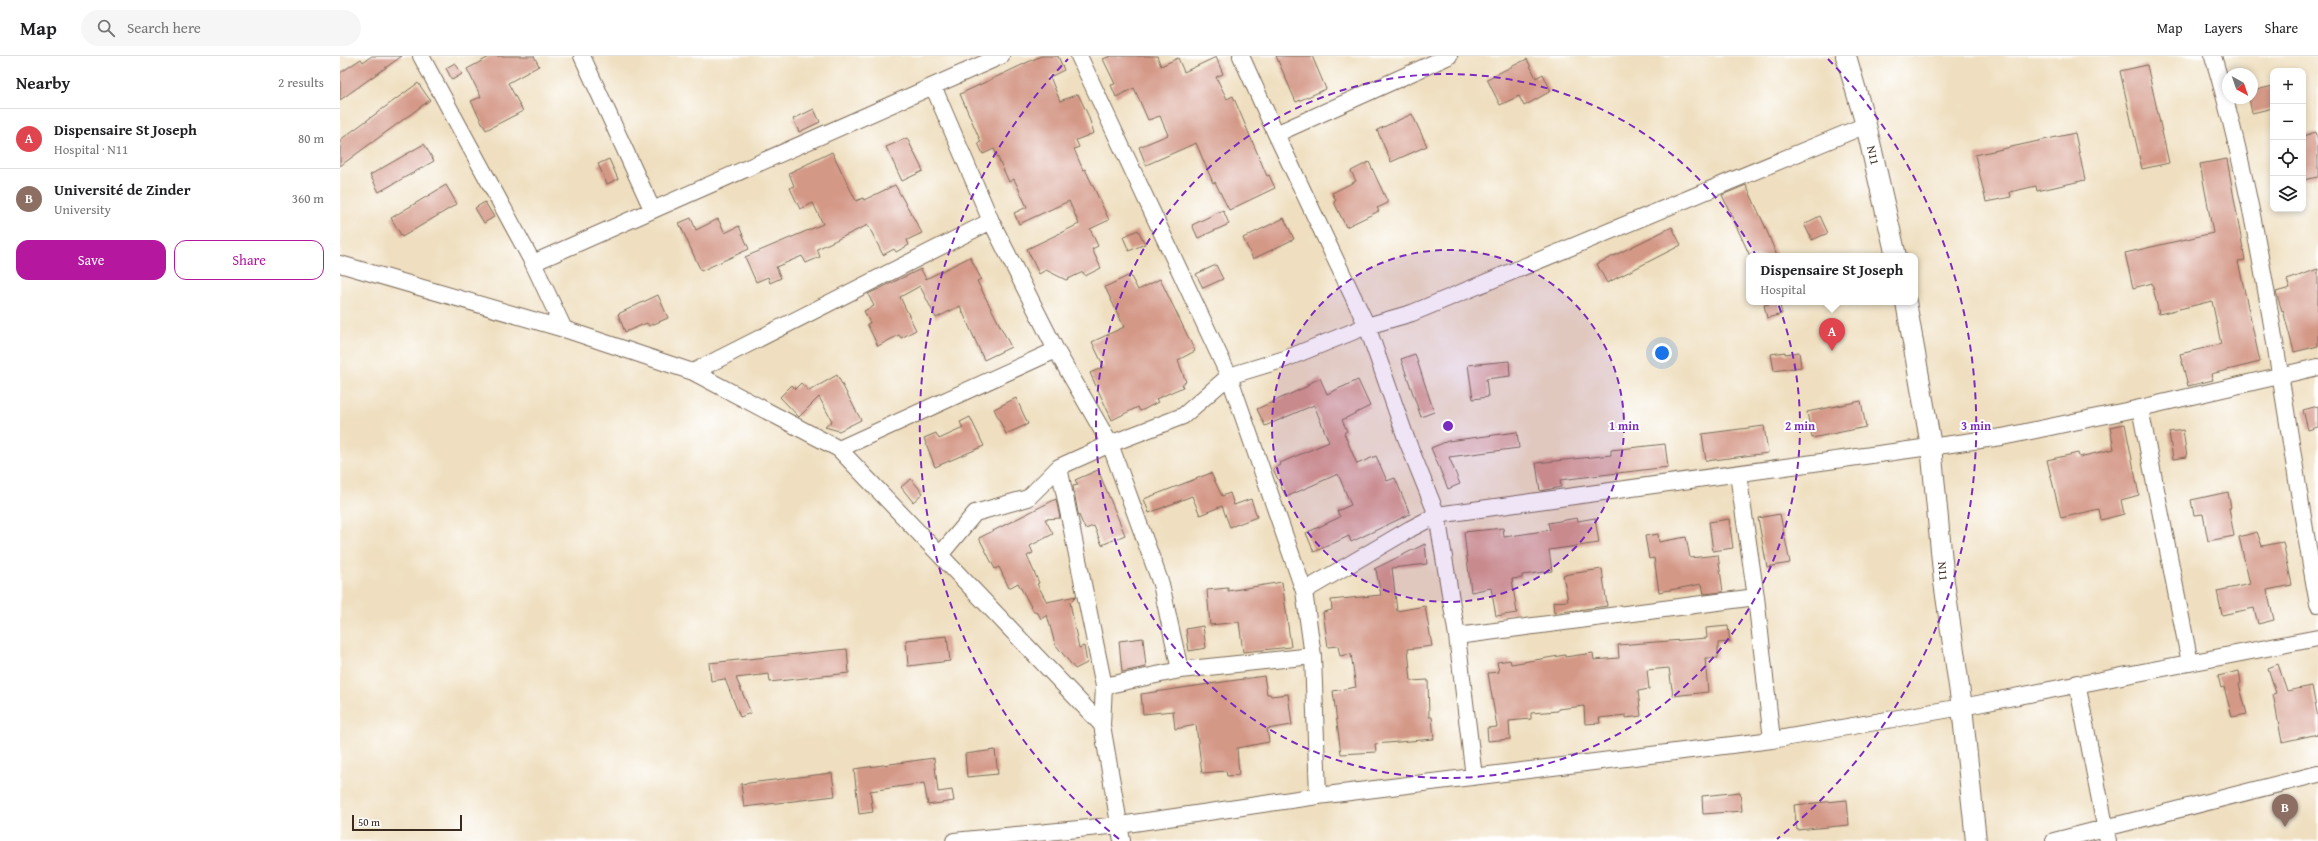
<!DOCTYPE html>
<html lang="en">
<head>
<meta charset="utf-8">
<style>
  body { margin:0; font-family:"Gentium Book Plus",serif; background:#f6f6f6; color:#202124 }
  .controls { position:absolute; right:12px; top:12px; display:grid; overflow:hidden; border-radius:8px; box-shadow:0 2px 6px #0003 }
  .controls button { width:36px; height:36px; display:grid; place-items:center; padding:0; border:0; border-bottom:1px solid #e0e0e0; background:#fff; color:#202124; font:20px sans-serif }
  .compass { position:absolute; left:1882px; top:12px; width:36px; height:36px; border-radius:50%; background:#fff; box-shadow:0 2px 6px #0003; rotate:140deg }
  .scale { position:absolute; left:12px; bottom:10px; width:110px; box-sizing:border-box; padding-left:4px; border:2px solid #3b2a1e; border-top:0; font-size:11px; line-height:14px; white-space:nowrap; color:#3b2a1e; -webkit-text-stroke:3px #fff; paint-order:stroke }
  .you { position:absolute; left:1322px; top:297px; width:14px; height:14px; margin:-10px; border:3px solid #fff; border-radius:50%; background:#1a73e8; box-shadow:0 0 0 6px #1a73e833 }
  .badge { display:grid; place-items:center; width:26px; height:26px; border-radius:50%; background:#b5179e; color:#fff; font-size:13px; font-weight:700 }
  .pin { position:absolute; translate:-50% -33px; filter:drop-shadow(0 1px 2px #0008) }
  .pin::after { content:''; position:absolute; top:21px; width:14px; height:12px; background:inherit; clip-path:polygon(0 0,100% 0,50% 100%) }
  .popup { position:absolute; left:1406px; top:197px; width:172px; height:52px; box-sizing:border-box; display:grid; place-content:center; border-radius:8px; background:#fff; filter:drop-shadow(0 1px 3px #0005); font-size:13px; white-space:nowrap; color:#757577 }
  .popup b { font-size:15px; color:#202124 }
  .popup::after { content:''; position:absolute; left:50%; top:100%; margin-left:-8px; border:8px solid transparent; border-top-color:#fff }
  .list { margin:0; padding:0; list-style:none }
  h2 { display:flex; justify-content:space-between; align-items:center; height:52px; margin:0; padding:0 16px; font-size:17px }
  h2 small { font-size:13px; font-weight:400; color:#757577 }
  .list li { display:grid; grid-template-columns:26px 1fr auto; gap:12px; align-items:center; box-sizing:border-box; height:60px; padding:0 16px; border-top:1px solid #e0e0e0 }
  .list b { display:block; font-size:15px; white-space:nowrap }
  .list p { margin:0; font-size:13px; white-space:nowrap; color:#757577 }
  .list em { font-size:13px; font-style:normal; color:#757577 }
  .actions { display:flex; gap:8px; padding:12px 16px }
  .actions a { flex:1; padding:9px 0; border:1px solid #b5179e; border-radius:12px; text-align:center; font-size:14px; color:#b5179e }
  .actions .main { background:#b5179e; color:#fff }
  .icon { flex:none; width:22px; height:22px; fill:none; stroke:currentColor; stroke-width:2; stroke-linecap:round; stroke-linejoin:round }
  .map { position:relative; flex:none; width:1978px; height:785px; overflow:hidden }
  header { display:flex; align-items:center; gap:24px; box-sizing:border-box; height:56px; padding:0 20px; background:#fff; border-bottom:1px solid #e0e0e0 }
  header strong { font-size:19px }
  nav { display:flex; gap:22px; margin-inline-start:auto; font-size:14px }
  .search { width:280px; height:36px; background:#f6f6f6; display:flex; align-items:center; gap:10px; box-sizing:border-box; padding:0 14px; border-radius:22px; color:#757577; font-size:15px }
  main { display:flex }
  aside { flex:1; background:#fff }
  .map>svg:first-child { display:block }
  .building { fill:#d49887 }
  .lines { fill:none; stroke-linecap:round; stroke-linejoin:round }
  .minor-casing { stroke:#7a6957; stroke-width:18 }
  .major-casing { stroke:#7a6957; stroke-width:22 }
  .minor { stroke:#fff; stroke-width:16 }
  .major { stroke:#fff; stroke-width:20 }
  .ring { fill:none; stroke:#7b2cbf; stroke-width:2; stroke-dasharray:7 5 }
  .labels { text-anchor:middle; stroke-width:4; stroke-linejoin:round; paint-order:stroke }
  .street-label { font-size:12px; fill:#3b2a1e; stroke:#fff }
  .centre { fill:#7b2cbf; stroke:#fff; stroke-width:2 }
  .ring-label { font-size:12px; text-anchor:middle; font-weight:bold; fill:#7b2cbf; stroke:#fff; stroke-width:4; stroke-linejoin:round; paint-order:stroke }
</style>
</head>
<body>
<header>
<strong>Map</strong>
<div class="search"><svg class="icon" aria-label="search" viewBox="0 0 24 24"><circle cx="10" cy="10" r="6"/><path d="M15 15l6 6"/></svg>Search here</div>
<nav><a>Map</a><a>Layers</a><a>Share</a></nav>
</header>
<main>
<aside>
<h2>Nearby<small>2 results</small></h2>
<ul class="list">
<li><span class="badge" style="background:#e0444e">A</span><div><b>Dispensaire St Joseph</b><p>Hospital · N11</p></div><em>80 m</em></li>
<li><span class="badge" style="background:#8d6e63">B</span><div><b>Université de Zinder</b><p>University</p></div><em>360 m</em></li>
</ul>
<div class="actions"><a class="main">Save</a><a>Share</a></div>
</aside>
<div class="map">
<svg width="1978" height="785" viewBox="0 0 1978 785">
  <rect width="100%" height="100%" fill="#fff"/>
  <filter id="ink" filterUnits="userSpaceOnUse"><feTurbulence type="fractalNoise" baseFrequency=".025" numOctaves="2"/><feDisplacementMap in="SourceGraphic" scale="8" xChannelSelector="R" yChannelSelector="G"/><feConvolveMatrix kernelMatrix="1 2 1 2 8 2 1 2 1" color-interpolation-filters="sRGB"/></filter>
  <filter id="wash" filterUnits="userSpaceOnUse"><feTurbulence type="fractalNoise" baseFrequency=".012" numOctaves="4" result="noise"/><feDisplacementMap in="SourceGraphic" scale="16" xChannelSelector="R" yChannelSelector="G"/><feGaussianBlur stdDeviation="0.9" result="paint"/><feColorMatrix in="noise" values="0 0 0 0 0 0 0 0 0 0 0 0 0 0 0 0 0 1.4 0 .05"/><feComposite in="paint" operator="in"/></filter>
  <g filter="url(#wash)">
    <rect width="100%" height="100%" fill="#efdfc0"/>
    <g id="blocks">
      <path class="building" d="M 32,0 L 62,0 L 0,44 L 0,17 L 21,3 L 23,6 Z
        M 151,0 L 194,0 L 199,10 L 168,27 L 183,55 L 146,74 L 131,45 L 141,41 L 127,13 Z
        M 701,0 L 718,0 L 724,14 L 710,21 L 720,45 L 738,38 L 748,59 L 754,77 L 736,84 L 739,91 L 734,93 L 743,114 L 745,113 L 769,164 L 750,173 L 758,190 L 752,193 L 761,212 L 745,220 L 743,216 L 726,224 L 706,214 L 699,218 L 687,193 L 739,168 L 729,145 L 679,168 L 674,157 L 687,151 L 674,123 L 669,126 L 654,93 L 643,98 L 638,87 L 641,86 L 620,38 Z
        M 771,0 L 817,0 L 821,10 L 838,2 L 844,16 L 876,1 L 883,18 L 876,21 L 887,43 L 893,40 L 927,120 L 929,119 L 935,132 L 889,154 L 875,126 L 873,127 L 856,87 L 806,109 L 799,91 L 828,79 L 820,60 L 808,64 L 794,32 L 776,41 L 771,29 L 775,28 L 763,3 Z
        M 936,0 L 972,0 L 986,33 L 956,46 Z
        M 1187,3 L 1196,22 L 1203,18 L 1211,35 L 1184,50 L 1179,40 L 1160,49 L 1147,23 Z
        M 115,7 L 122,18 L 112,24 L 106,12 Z
        M 1807,9 L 1829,107 L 1802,113 L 1780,15 Z
        M 78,27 L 90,44 L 0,110 L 0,84 Z
        M 1933,30 L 1933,52 L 1912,57 L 1909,42 L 1912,42 L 1912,35 Z
        M 474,53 L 480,66 L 459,76 L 453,63 Z
        M 1072,58 L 1087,90 L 1051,106 L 1037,74 Z
        M 1976,76 L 1978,84 L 1978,121 L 1963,124 L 1963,80 Z
        M 1735,77 L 1745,124 L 1697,135 L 1696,130 L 1670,136 L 1671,141 L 1646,146 L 1635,99 Z
        M 567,82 L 583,115 L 562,125 L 546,91 Z
        M 84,88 L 94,105 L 39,136 L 30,119 Z
        M 492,96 L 516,145 L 523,142 L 524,144 L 555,129 L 582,177 L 567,184 L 569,189 L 556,196 L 554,193 L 543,199 L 528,169 L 477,193 L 480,201 L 466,207 L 462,200 L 436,211 L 441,222 L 430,227 L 428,221 L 416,226 L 405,201 L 483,168 L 473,147 L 460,153 L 450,132 L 454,130 L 449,117 Z
        M 269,103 L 278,123 L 267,128 L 258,108 Z
        M 1887,103 L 1905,204 L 1898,205 L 1920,306 L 1871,318 L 1873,324 L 1848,330 L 1840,298 L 1881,288 L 1872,245 L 1819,258 L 1812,227 L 1793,232 L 1785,197 L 1873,177 L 1860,108 Z
        M 1029,106 L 1048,147 L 1037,152 L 1039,155 L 1006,171 L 994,146 L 996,144 L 992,137 L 1016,125 L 1011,115 Z
        M 106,129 L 117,148 L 62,181 L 51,162 Z
        M 1406,129 L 1424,168 L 1437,200 L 1410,200 L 1382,139 Z
        M 145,146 L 154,161 L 144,167 L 135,152 Z
        M 883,154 L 889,168 L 858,182 L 852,169 Z
        M 1480,160 L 1488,177 L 1472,184 L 1464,168 Z
        M 351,162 L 356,174 L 378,163 L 385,177 L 399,170 L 409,193 L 361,215 L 339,167 Z
        M 944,162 L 954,183 L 913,203 L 903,182 Z
        M 1332,171 L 1341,189 L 1267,227 L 1257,208 Z
        M 798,174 L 805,188 L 789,195 L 783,181 Z
        M 630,201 L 641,223 L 637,225 L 671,291 L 644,304 L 620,250 L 596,262 L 580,230 L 560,241 L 576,274 L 561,282 L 559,279 L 538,290 L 527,268 L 530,267 L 524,255 L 534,250 L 528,238 L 581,213 L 586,223 Z
        M 876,209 L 883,223 L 863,232 L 856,218 Z
        M 1978,213 L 1978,290 L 1954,296 L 1943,254 L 1942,255 L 1936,236 L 1950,232 L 1947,224 Z
        M 790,219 L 798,234 L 820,223 L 855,295 L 838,304 L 846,326 L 842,328 L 843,331 L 816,343 L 818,346 L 805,353 L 800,355 L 798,351 L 772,364 L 750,317 L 764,311 L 752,286 L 784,271 L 765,231 Z
        M 318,239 L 328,262 L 309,270 L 307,267 L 285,276 L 278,258 Z
        M 1439,246 L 1442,258 L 1427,262 L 1424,249 Z
        M 1445,296 L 1445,298 L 1459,296 L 1461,311 L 1434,315 L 1431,298 Z
        M 1075,298 L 1094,356 L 1081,361 L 1061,303 Z
        M 1169,305 L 1170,320 L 1146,323 L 1148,341 L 1133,343 L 1128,309 Z
        M 497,319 L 521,364 L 499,375 L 485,371 L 492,365 L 479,341 L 459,361 L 440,341 L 452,329 L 455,333 L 461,327 L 469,335 Z
        M 980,322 L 987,338 L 1018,324 L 1030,350 L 1002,364 L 1007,375 L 1004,377 L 1017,408 L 1036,400 L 1047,425 L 1055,422 L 1070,458 L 1011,486 L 1009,480 L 974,496 L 966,477 L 1000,461 L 997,455 L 1011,449 L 998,418 L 946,441 L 933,413 L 941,409 L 940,407 L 989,386 L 974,349 L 925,370 L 917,353 L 968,330 L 968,328 Z
        M 676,342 L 688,368 L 666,378 L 654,353 Z
        M 1521,345 L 1526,371 L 1472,382 L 1467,356 Z
        M 1978,350 L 1978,371 L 1968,374 L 1963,354 Z
        M 630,361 L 644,390 L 595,411 L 584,382 L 596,377 L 599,383 L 623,372 L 620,366 Z
        M 1785,368 L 1799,439 L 1781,444 L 1784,458 L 1761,464 L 1759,453 L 1721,462 L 1707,404 L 1738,397 L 1739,401 L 1774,393 L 1770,371 Z
        M 1424,370 L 1428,397 L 1366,405 L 1362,378 Z
        M 1843,374 L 1847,401 L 1833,403 L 1829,376 Z
        M 1177,376 L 1179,392 L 1109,401 L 1120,428 L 1108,433 L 1091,392 L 1108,385 Z
        M 1325,388 L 1328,411 L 1220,424 L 1221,431 L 1200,435 L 1196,407 L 1271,399 L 1271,394 Z
        M 758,414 L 785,479 L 762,489 L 754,470 L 745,473 L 738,457 L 733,430 L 738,429 L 735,424 Z
        M 871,417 L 882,440 L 890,437 L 894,449 L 911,443 L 917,461 L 890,471 L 882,450 L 860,459 L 852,440 L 809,457 L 804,443 Z
        M 571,423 L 583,437 L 573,446 L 561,431 Z
        M 1888,436 L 1891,452 L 1889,452 L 1894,480 L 1868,485 L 1863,458 L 1854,459 L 1851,444 Z
        M 716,443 L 720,462 L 705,463 L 713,478 L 690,490 L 693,497 L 687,500 L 699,527 L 697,528 L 707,546 L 736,540 L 730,546 L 734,568 L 739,592 L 744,590 L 747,607 L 735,613 L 715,588 L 707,559 L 701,563 L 698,557 L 694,556 L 678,527 L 669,532 L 659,511 L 655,513 L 639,482 Z
        M 1440,458 L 1450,507 L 1427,511 L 1418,462 Z
        M 1237,462 L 1238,465 L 1255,462 L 1259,487 L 1209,494 L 1212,515 L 1182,519 L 1182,522 L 1172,523 L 1177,557 L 1156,560 L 1151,532 L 1131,536 L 1124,476 L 1163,472 L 1164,481 L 1210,474 L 1208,467 Z
        M 1389,463 L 1393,492 L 1373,495 L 1369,466 Z
        M 1917,476 L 1922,490 L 1943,486 L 1952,529 L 1927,534 L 1934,564 L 1918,568 L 1914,552 L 1882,559 L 1877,535 L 1910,528 L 1899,481 Z
        M 1318,478 L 1319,486 L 1346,481 L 1350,502 L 1378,499 L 1383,536 L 1364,538 L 1362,528 L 1319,536 L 1314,502 L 1309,503 L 1305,480 Z
        M 1085,488 L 1087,508 L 1052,512 L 1057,555 L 1085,550 L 1092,590 L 1068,593 L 1071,625 L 1088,624 L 1089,661 L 1092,661 L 1094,683 L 1035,688 L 1036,696 L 1001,698 L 993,635 L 1016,631 L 1011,598 L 1000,600 L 998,590 L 988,591 L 983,556 L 992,554 L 991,544 L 1041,539 L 1036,514 L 1034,513 Z
        M 1262,513 L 1267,550 L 1214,557 L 1213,546 L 1228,545 L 1223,519 Z
        M 942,526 L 951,591 L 903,596 L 899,566 L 870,569 L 867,534 L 888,532 L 888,535 Z
        M 863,570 L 866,592 L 849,595 L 846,573 Z
        M 1388,570 L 1390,586 L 1378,587 L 1378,602 L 1365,602 L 1368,636 L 1333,640 L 1329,612 L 1307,614 L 1309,633 L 1298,635 L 1301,660 L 1286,662 L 1286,659 L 1259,662 L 1260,667 L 1245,668 L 1244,650 L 1218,653 L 1218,655 L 1191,657 L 1191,663 L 1169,665 L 1170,683 L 1148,685 L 1147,672 L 1157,671 L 1148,617 L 1159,616 L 1157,606 L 1170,604 L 1171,608 L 1225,599 L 1225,601 L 1253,597 L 1254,604 L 1279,602 L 1278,589 L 1367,582 L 1366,572 Z
        M 607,580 L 610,605 L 568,610 L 566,584 Z
        M 803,582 L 806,611 L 782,616 L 779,585 Z
        M 507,593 L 509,617 L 430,626 L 429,618 L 396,622 L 411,657 L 400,661 L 385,623 L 371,625 L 369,607 Z
        M 1938,608 L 1947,635 L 1972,630 L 1978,662 L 1978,678 L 1942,686 L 1933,638 L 1936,637 L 1928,612 Z
        M 1899,615 L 1901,627 L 1899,628 L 1907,658 L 1892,661 L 1884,631 L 1881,632 L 1878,620 Z
        M 924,620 L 927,638 L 930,638 L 931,640 L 948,638 L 952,669 L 927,673 L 929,686 L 897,692 L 899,719 L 887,720 L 886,715 L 862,717 L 856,669 L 835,673 L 833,655 L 803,658 L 801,638 Z
        M 655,694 L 658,718 L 627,721 L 625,698 Z
        M 594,702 L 598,736 L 612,734 L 614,745 L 588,749 L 584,727 L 530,735 L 533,756 L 519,758 L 514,713 Z
        M 492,717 L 495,740 L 404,751 L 401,728 Z
        M 1400,736 L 1402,755 L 1363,758 L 1362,740 Z
        M 1507,744 L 1509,769 L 1457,774 L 1454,749 Z"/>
    </g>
  </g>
  <g filter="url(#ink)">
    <use href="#blocks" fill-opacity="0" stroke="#7a6957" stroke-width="1"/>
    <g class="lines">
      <g class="minor-casing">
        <path id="minor" d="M 81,0 L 193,207 L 224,273
          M 242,0 L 312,153
          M 739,0 L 889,320 L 964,535
          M 901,0 L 936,78 L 1027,270 L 1066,382 L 1097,459 L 1117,580 L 1416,541
          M 1873,0 C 1926,178 1944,365 1978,548
          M 593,30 L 651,165 L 716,294 L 770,388 L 821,528 L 840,614
          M 936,78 L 1109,0
          M 193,207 L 661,0
          M 0,208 L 224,273 L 353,316 L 499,393 L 762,669
          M 353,316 L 651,165
          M 1800,352 L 1850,607
          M 499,393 L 716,294
          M 719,411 L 764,630 L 762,669 L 782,785
          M 1398,418 L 1416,541 L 1432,684
          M 600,499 L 635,457 L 688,442 L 719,411 L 770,388 L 843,360 L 889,320 L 945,303 L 1027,270 L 1072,257 L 1526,69
          M 1117,580 L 1134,721
          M 1737,627 L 1768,785
          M 764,630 L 840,614 L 973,600
          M 978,740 L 973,600 L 964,535 L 1070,473 L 1097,459 L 1662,381 L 1800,352 L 1978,311
          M 614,785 L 780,769 L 978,740 L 1432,684 L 1622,651 L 1978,582
          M 1714,785 L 1978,718"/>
      </g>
      <g class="major-casing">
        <g id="major">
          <path id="s1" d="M 1506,0 L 1526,69 L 1556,200"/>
          <path id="s2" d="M 1566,246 L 1591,390 L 1604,526 L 1622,651 L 1636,785"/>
        </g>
      </g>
      <use href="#minor" class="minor"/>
      <use href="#major" class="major"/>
    </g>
  </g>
  <circle cx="1108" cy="370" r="176" fill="#7b2cbf" fill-opacity=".12"/>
  <g class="ring">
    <circle cx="1108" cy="370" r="176"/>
    <circle cx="1108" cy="370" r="352"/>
    <path d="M779 783A528 528 0 0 1 728 3M1488 3A528 528 0 0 1 1437 783"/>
  </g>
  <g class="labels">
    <g class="street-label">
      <text dy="4" stroke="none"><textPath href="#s1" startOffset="103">N11</textPath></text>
      <text dy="4" stroke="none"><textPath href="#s2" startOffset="272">N11</textPath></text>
    </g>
  </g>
  <circle cx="1108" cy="370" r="6" class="centre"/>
  <g class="ring-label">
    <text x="1284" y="374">1 min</text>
    <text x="1460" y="374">2 min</text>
    <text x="1636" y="374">3 min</text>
  </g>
</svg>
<div class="controls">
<button>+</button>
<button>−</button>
<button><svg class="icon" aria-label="locate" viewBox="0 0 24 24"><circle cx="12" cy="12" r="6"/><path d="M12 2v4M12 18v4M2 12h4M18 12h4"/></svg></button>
<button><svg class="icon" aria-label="layers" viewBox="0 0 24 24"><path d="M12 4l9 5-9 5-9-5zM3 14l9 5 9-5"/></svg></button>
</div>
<svg class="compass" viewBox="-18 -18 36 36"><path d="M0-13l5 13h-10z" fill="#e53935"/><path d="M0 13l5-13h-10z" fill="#757577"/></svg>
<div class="scale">50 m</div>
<div class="you"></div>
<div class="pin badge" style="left:1492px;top:295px;background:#e0444e">A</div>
<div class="popup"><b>Dispensaire St Joseph</b>Hospital</div>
<div class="pin badge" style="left:1945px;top:771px;background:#8d6e63">B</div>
</div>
</main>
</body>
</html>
